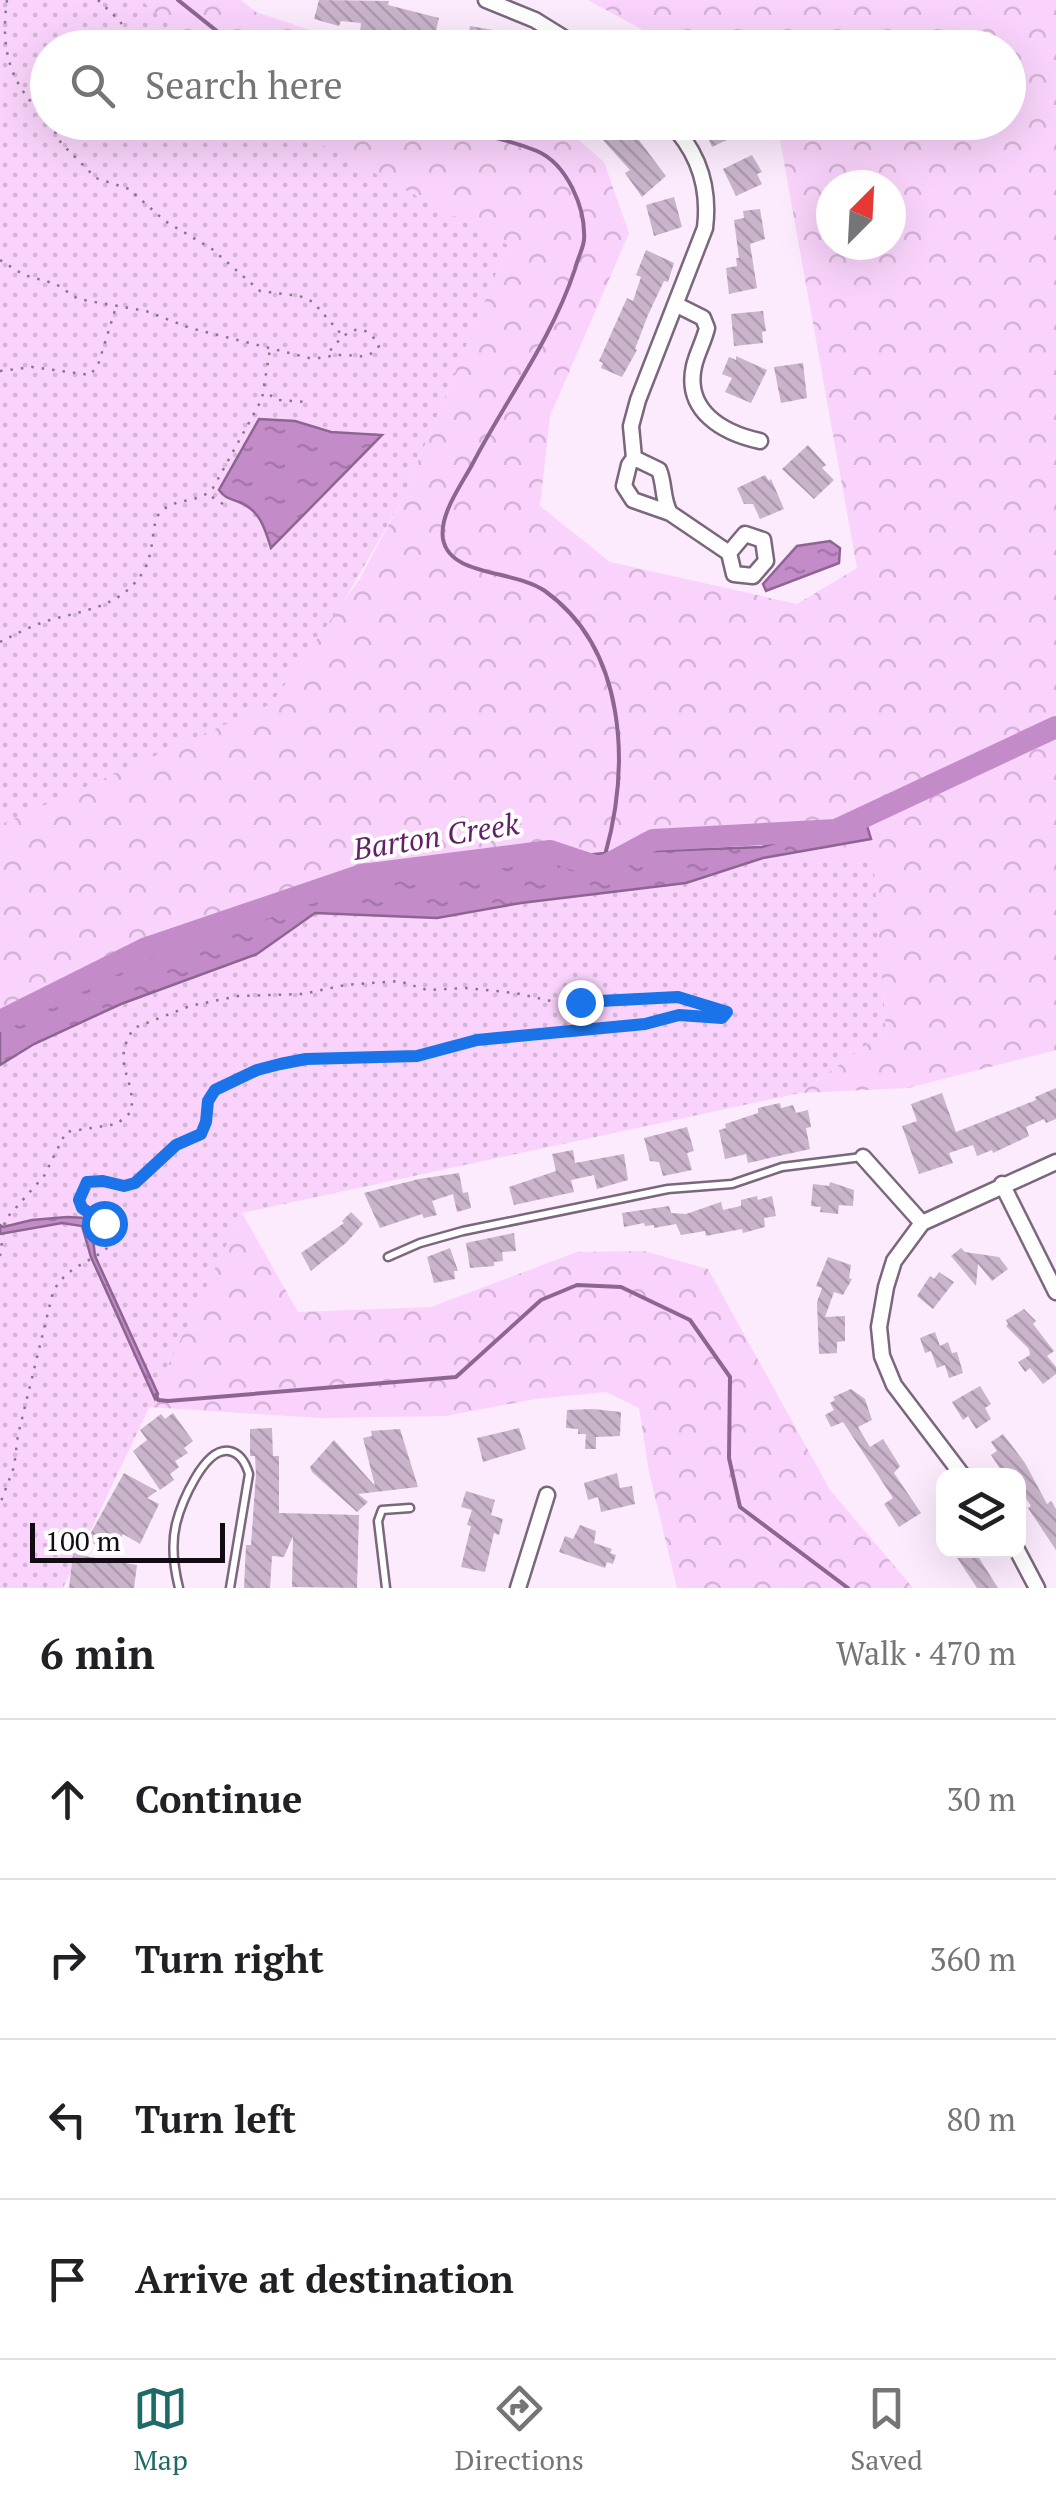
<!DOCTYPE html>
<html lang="en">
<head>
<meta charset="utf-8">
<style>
  body { margin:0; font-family:"PT Serif",serif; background:#f2f2f2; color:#202124 }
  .controls { position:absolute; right:30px; bottom:30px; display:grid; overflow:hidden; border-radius:20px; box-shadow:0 10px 40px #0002 }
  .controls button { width:90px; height:90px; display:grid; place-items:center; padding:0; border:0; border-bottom:2px solid #e0e0e0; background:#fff; color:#202124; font:50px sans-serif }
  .compass { position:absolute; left:816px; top:170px; width:90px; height:90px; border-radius:50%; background:#fff; box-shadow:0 10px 40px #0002; rotate:24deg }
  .scale { position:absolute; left:30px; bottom:25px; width:195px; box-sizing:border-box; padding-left:10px; border:5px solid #120b13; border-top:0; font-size:28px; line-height:35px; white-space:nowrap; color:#120b13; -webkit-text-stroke:8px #fefefe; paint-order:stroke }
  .stop { position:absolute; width:30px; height:30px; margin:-22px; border:8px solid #1a73e8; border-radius:50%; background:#fff }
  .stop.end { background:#1a73e8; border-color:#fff; box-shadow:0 2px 10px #0008 }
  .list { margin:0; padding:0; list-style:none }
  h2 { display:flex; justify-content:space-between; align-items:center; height:130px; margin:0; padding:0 40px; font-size:42px }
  h2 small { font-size:32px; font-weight:400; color:#757577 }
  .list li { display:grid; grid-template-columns:65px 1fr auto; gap:30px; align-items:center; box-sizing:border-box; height:160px; padding:0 40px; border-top:2px solid #e0e0e0 }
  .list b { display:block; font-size:38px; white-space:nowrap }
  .list em { font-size:32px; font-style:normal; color:#757577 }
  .icon { flex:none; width:55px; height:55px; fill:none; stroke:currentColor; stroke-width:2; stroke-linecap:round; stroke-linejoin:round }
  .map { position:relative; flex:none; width:1056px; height:1588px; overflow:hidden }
  .search { position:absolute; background:#fff; box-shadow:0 10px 40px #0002; left:30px; right:30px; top:30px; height:110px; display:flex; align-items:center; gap:25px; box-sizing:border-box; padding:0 35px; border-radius:55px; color:#757577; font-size:38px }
  .sheet { height:770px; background:#fff }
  nav { display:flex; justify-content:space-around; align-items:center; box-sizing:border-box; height:140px; border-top:2px solid #e0e0e0; background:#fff; font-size:28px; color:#757577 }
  nav a { display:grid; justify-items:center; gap:5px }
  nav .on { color:#1e6a69 }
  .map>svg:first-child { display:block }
  .green { fill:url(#green-dots) }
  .forest { fill:url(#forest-crowns); fill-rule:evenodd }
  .water { fill:url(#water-ripples); stroke:#8e6592; stroke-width:2.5 }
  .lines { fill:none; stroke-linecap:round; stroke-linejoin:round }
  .stream { stroke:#8e6592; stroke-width:4 }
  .river { stroke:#c38cc8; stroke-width:22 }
  .building { fill:url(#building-back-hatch) }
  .service-casing { stroke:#7a677c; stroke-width:11 }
  .minor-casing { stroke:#7a677c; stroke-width:19 }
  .path { stroke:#857986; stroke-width:2.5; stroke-dasharray:2.5 8; stroke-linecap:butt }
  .service { stroke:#fff; stroke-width:6 }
  .minor { stroke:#fff; stroke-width:14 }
  .route { stroke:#1a73e8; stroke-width:12 }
  .labels { text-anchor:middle; stroke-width:8; stroke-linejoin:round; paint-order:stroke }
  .water-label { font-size:30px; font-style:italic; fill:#622069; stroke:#fefefe }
</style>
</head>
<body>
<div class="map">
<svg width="1056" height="1588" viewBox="0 0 1056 1588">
  <defs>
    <pattern id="green-dots" width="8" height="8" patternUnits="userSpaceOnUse" patternTransform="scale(2.5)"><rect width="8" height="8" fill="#f9d3fb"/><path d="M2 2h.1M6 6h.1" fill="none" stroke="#d4b4d6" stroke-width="1.8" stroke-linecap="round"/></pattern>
    <pattern id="forest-crowns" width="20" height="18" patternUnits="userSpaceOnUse" patternTransform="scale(2.5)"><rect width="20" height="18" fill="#f9d3fb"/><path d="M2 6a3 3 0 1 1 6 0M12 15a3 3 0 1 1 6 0" fill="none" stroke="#d4b4d6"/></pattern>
    <pattern id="water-ripples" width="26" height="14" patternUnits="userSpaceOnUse" patternTransform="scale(2.5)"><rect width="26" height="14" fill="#c38cc8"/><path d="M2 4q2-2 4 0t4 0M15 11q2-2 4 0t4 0" fill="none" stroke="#a677ab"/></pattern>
    <pattern id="building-back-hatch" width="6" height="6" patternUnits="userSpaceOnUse" patternTransform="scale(2.5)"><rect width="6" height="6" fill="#c9b4cb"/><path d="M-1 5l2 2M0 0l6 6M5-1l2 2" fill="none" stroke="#ac99ad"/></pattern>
  </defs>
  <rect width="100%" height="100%" fill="#fceafd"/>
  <path class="green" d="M 0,0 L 210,0 L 277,47 L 48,48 L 48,122 L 428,123 L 508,245 L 403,498 L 245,774 L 0,919 Z
    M 671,852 L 763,858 L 874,858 L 886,1031 L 800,1093 L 242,1213 L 63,1588 L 0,1588 L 0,1009 L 173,926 L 441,863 Z"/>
  <path class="forest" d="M 141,0 L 241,0 L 256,12 L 361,47 L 194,47 Z
    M 588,0 L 1056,0 L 1056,1050 L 908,1088 L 800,1093 L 886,1031 L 873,858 L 763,858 L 671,852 L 441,863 L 173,926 L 0,1009 L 0,825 L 271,704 L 359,580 L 403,498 L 508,245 L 281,123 L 559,123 L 604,162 L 629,233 L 550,416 L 540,506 L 610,562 L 797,604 L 857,568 L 777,123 L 1008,122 L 1008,48 L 674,47 ZM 831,185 L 891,185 L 891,245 L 831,245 Z
    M 242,1213 L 298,1312 L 431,1307 L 577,1252 L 644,1251 L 708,1269 L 830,1490 L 913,1588 L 677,1588 L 649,1472 L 639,1408 L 606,1392 L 535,1399 L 446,1416 L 320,1418 L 148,1407 Z"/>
  <path class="water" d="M 259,419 L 295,421 L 331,432 L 382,435 L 271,548 C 265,529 260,510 239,502 C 229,498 226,499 219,490 Z
    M 830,541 L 840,548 L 839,563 L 766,591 L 763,584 L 797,546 Z
    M 864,816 L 871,839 L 763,858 L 686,883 L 521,903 L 437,918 L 315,913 L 257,954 L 121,1004 L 34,1044 L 0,1065 L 0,1029 L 128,964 L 255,910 L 357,885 L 515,862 L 605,853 L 762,847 Z
    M 67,1217 L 86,1218 L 91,1223 L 95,1256 L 158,1394 L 155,1399 L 91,1257 L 82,1226 L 62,1223 L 0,1234 L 0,1225 L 3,1227 L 32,1220 Z"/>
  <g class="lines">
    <path class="stream" d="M 178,0 L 238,48
      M 404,122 C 448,129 495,134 537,151 C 567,164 586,208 584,240 C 583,249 577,260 575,269 C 552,339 507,398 473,463 C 462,484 439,514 443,539 C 450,577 513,569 545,591 C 627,650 630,766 605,855
      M 156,1395 L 158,1400 L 168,1401 L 456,1377 L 541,1300 L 577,1285 L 621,1287 L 690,1320 L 730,1377 L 729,1458 L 740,1507 L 848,1588"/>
    <path class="river" d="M 0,1021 L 144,949 L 362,875 L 550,851 L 601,868 L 653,840 L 836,830 L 1056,727"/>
  </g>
  <path class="building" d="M 319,0 L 389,1 L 388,5 L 439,18 L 435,35 L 430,33 L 427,47 L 401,42 L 401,39 L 360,34 L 361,23 L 341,21 L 339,26 L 314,19 Z
    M 470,26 L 499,31 L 498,48 L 466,48 Z
    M 610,122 L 638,122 L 634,129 L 640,136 L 638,139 L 666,176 L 642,197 L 625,173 L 630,170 L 600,137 Z
    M 701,122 L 734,122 L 737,130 L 735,136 L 712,147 Z
    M 752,155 L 762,172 L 757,174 L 762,184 L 736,196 L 723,169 Z
    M 674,197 L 682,227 L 654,236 L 646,205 Z
    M 760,209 L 765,239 L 750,244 L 757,288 L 729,294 L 726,268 L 737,266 L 736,258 L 739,258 L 734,220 L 744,218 L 743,211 Z
    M 646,250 L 674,263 L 668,282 L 664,281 L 648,315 L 635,349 L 637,350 L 622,377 L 601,368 L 603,363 L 599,361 L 627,298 L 633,301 L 641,277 L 636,275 Z
    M 763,311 L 766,331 L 762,332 L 763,343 L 734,346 L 731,314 Z
    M 736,356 L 767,370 L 751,403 L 725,392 L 732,378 L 722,374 L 729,357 L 736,360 Z
    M 803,363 L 807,398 L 781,403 L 774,367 Z
    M 808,445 L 826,465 L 822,468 L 834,480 L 814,499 L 782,469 Z
    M 765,475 L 769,481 L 771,479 L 784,509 L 760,519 L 753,504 L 744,504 L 737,488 Z
    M 1056,1088 L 1056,1119 L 1046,1123 L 1044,1119 L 1026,1127 L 1029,1136 L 993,1153 L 992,1150 L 977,1156 L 973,1145 L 949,1153 L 953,1163 L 919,1174 L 902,1126 L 917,1121 L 911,1104 L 942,1093 L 956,1132 L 1036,1100 L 1035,1097 Z
    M 780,1103 L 781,1108 L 793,1105 L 796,1113 L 808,1110 L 811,1127 L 806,1128 L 810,1149 L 748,1163 L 746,1154 L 725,1159 L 719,1130 L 726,1128 L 725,1124 L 758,1113 L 758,1108 Z
    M 687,1127 L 694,1151 L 687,1153 L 692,1170 L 663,1176 L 659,1162 L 650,1161 L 644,1138 Z
    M 573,1150 L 575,1163 L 624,1154 L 628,1180 L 597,1189 L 594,1175 L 571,1180 L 574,1192 L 514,1205 L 509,1187 L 556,1171 L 552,1154 Z
    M 459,1173 L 463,1193 L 468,1192 L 471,1208 L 457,1212 L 453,1194 L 432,1201 L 437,1215 L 424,1218 L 422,1214 L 380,1228 L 364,1193 L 419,1179 Z
    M 830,1182 L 854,1190 L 853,1206 L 839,1205 L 838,1214 L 820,1212 L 821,1207 L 811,1206 L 813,1184 L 829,1186 Z
    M 757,1196 L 758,1200 L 772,1196 L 776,1216 L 764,1218 L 765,1227 L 743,1233 L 742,1229 L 706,1236 L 705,1231 L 681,1235 L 676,1224 L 654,1228 L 654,1225 L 645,1226 L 644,1223 L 624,1227 L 622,1213 L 669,1206 L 671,1213 L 686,1214 L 721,1202 L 723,1210 L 741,1206 L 741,1200 Z
    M 351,1212 L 363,1224 L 347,1242 L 311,1271 L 301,1253 L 344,1223 L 342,1221 Z
    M 514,1233 L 516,1251 L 502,1252 L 503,1261 L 494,1262 L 494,1266 L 470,1268 L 466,1243 Z
    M 450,1248 L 458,1271 L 454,1271 L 455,1279 L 434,1283 L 427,1257 Z
    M 961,1248 L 965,1252 L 999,1257 L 1008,1269 L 992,1281 L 978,1264 L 976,1286 L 951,1256 Z
    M 828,1257 L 851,1265 L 849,1278 L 852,1279 L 843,1295 L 834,1292 L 825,1317 L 845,1316 L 845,1341 L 837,1342 L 837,1353 L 819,1354 L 817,1302 L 822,1288 L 816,1286 Z
    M 939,1272 L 954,1282 L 933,1309 L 917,1296 L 930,1276 L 934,1279 Z
    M 1024,1309 L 1036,1321 L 1033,1324 L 1054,1351 L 1047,1356 L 1056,1367 L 1056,1374 L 1043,1384 L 1030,1368 L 1025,1372 L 1018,1362 L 1030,1355 L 1029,1349 L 1006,1326 L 1008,1324 L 1006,1320 Z
    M 935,1332 L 940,1346 L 948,1342 L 952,1353 L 957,1352 L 963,1373 L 949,1378 L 945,1365 L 937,1368 L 931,1351 L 925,1353 L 920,1338 Z
    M 980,1386 L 991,1404 L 985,1408 L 991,1419 L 976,1429 L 968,1416 L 963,1420 L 952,1402 Z
    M 851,1389 L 865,1399 L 872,1420 L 858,1427 L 870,1447 L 883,1439 L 900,1466 L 894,1473 L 921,1513 L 899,1527 L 884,1504 L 893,1498 L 843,1422 L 831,1427 L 825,1415 L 834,1410 L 830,1403 L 835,1400 L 833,1397 Z
    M 593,1409 L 621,1412 L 620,1436 L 596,1437 L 596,1449 L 585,1449 L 586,1434 L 578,1434 L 578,1429 L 566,1428 L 567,1410 Z
    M 173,1413 L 193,1441 L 184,1448 L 188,1453 L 175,1461 L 179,1467 L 170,1474 L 174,1480 L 160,1490 L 133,1451 L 147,1440 L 140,1430 L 161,1414 L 165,1419 Z
    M 272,1428 L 273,1456 L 279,1456 L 279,1513 L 359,1515 L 357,1588 L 292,1587 L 293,1536 L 284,1557 L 272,1556 L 270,1588 L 244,1588 L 246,1545 L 251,1545 L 256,1474 L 255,1456 L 250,1456 L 250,1429 Z
    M 519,1428 L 526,1449 L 483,1462 L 477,1438 Z
    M 400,1429 L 418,1487 L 358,1494 L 368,1502 L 357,1512 L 312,1472 L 310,1467 L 334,1440 L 375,1486 L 363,1438 L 372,1436 L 371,1431 Z
    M 1003,1434 L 1025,1463 L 1047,1504 L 1051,1501 L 1056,1509 L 1056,1550 L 1028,1508 L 1031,1506 L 1018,1486 L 1018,1476 L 1005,1476 L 991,1455 L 997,1451 L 991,1442 Z
    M 124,1473 L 157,1491 L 147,1498 L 159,1504 L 140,1544 L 123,1534 L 112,1553 L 87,1540 Z
    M 617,1473 L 620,1488 L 632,1486 L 635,1504 L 601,1512 L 598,1497 L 588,1500 L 584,1483 Z
    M 466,1491 L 495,1500 L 491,1515 L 503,1519 L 499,1535 L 494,1533 L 485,1572 L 461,1567 L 471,1526 L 467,1525 L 472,1510 L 461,1507 Z
    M 580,1525 L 596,1531 L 594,1543 L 612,1549 L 610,1553 L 616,1555 L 613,1564 L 607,1562 L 605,1568 L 559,1552 L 565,1536 L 573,1539 Z
    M 952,1550 L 974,1550 L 998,1588 L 977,1588 Z
    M 73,1554 L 137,1565 L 134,1588 L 69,1588 Z"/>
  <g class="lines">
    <g class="service-casing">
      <path id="service" d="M 388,1257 L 420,1243 L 463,1231 L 668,1189 L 732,1184 L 782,1167 L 862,1157
        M 179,1588 C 174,1568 171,1545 176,1524 C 181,1504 204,1447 229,1451 C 241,1453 246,1464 249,1474 L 230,1588
        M 386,1588 L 378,1521 L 382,1510 L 410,1508"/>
    </g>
    <g class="minor-casing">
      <path id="minor" d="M 486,0 L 535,20 L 580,48
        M 669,122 C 699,152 710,187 705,228 L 638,400 L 631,426 L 634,458 L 629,465 L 624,486 L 633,500 L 670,513 L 729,553 L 734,574 L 753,576 L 766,561 L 763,540 L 745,534 L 729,553
        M 677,305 L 703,318 L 707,328 C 704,341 697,353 694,366 C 684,411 723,433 760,441
        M 634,458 L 659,470 C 665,485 662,499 670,513
        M 863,1157 L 922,1223
        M 1002,1184 L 1056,1292
        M 963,1476 L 894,1385 L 882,1356 L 879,1327 L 886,1287 L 894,1261 L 922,1223 L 1056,1162
        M 1017,1550 L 1037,1588
        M 518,1588 L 547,1495"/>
    </g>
    <path class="path" d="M 7,0 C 0,50 10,86 48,119
      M 98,0 L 120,21 L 134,48
      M 50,122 L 61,143 L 96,178 L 129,189 L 165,221 L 212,249 L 260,291 L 300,296 L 313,302 L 342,335
      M 0,260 L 24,275 L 56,284 L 78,299 L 146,311 L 190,328 L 309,358 C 321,359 331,355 342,355 C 358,355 368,361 379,346 C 361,313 340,337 326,356
      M 0,371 L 32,367 L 90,375 L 98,365 L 116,307
      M 270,395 L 278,400 L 307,402
      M 212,497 L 223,504
      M 0,642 C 16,634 33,625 50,620 C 85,610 121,607 143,572 C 155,553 151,524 159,514 C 173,496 199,505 213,488 L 262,399 L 270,349
      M 0,1256 L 5,1220 L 44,1176 L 66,1132 L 117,1124 L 131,1112 C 137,1077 109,1065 134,1028 L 190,1006 L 238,996 L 303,994 L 345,985 L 399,981 L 427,990 L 466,988 L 515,993 L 560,1003 L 655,996 L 685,998 L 727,1012 L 722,1018 L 670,1016 L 645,1024 L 477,1040 L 417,1056 L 305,1059 L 280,1064 L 257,1070 L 215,1090 L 209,1101 L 206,1122 L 201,1133 L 177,1145 L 135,1183 L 124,1186 L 93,1181 C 85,1185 75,1197 82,1207 C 93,1222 111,1221 112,1243 C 96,1262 68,1263 53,1292 L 18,1435 L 14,1467 L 0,1504"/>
    <use href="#service" class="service"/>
    <use href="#minor" class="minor"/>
  </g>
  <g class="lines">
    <path class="route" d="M 104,1223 L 82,1208 L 79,1200 L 87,1182 L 103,1181 L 124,1186 L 135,1183 L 176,1145 L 201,1134 L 206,1122 L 208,1101 L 215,1090 L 257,1070 L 280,1064 L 306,1059 L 417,1056 L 477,1040 L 645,1024 L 679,1015 L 722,1018 L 727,1012 L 678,997 L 580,1002"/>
  </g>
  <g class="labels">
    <g class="water-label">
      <text transform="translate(436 837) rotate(-9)" y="10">Barton Creek</text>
    </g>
  </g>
</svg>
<div class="controls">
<button><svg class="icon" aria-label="layers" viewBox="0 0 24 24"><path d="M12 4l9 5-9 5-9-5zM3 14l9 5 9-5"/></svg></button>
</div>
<svg class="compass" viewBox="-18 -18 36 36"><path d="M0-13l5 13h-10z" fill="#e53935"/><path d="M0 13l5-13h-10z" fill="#757577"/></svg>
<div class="scale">100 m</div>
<div class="stop" style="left:104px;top:1223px"></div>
<div class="stop end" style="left:580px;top:1002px"></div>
<div class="search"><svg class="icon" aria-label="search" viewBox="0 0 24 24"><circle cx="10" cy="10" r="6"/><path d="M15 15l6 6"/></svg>Search here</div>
</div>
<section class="sheet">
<h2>6 min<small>Walk · 470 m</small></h2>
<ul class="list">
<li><svg class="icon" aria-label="ahead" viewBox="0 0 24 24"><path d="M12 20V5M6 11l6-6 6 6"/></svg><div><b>Continue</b></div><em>30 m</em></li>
<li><svg class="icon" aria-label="right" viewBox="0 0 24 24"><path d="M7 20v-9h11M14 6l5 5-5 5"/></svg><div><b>Turn right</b></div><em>360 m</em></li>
<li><svg class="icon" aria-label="left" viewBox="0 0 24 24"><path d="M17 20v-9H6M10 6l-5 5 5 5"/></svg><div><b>Turn left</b></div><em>80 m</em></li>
<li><svg class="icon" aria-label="arrive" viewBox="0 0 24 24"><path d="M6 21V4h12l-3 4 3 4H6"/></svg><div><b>Arrive at destination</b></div></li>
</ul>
</section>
<nav>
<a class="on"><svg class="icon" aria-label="map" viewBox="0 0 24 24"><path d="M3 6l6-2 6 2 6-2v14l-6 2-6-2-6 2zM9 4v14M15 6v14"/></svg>Map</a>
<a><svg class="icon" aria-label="directions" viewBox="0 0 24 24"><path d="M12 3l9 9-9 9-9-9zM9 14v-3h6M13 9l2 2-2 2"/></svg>Directions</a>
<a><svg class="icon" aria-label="saved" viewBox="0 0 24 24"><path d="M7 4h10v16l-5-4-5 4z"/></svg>Saved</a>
</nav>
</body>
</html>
